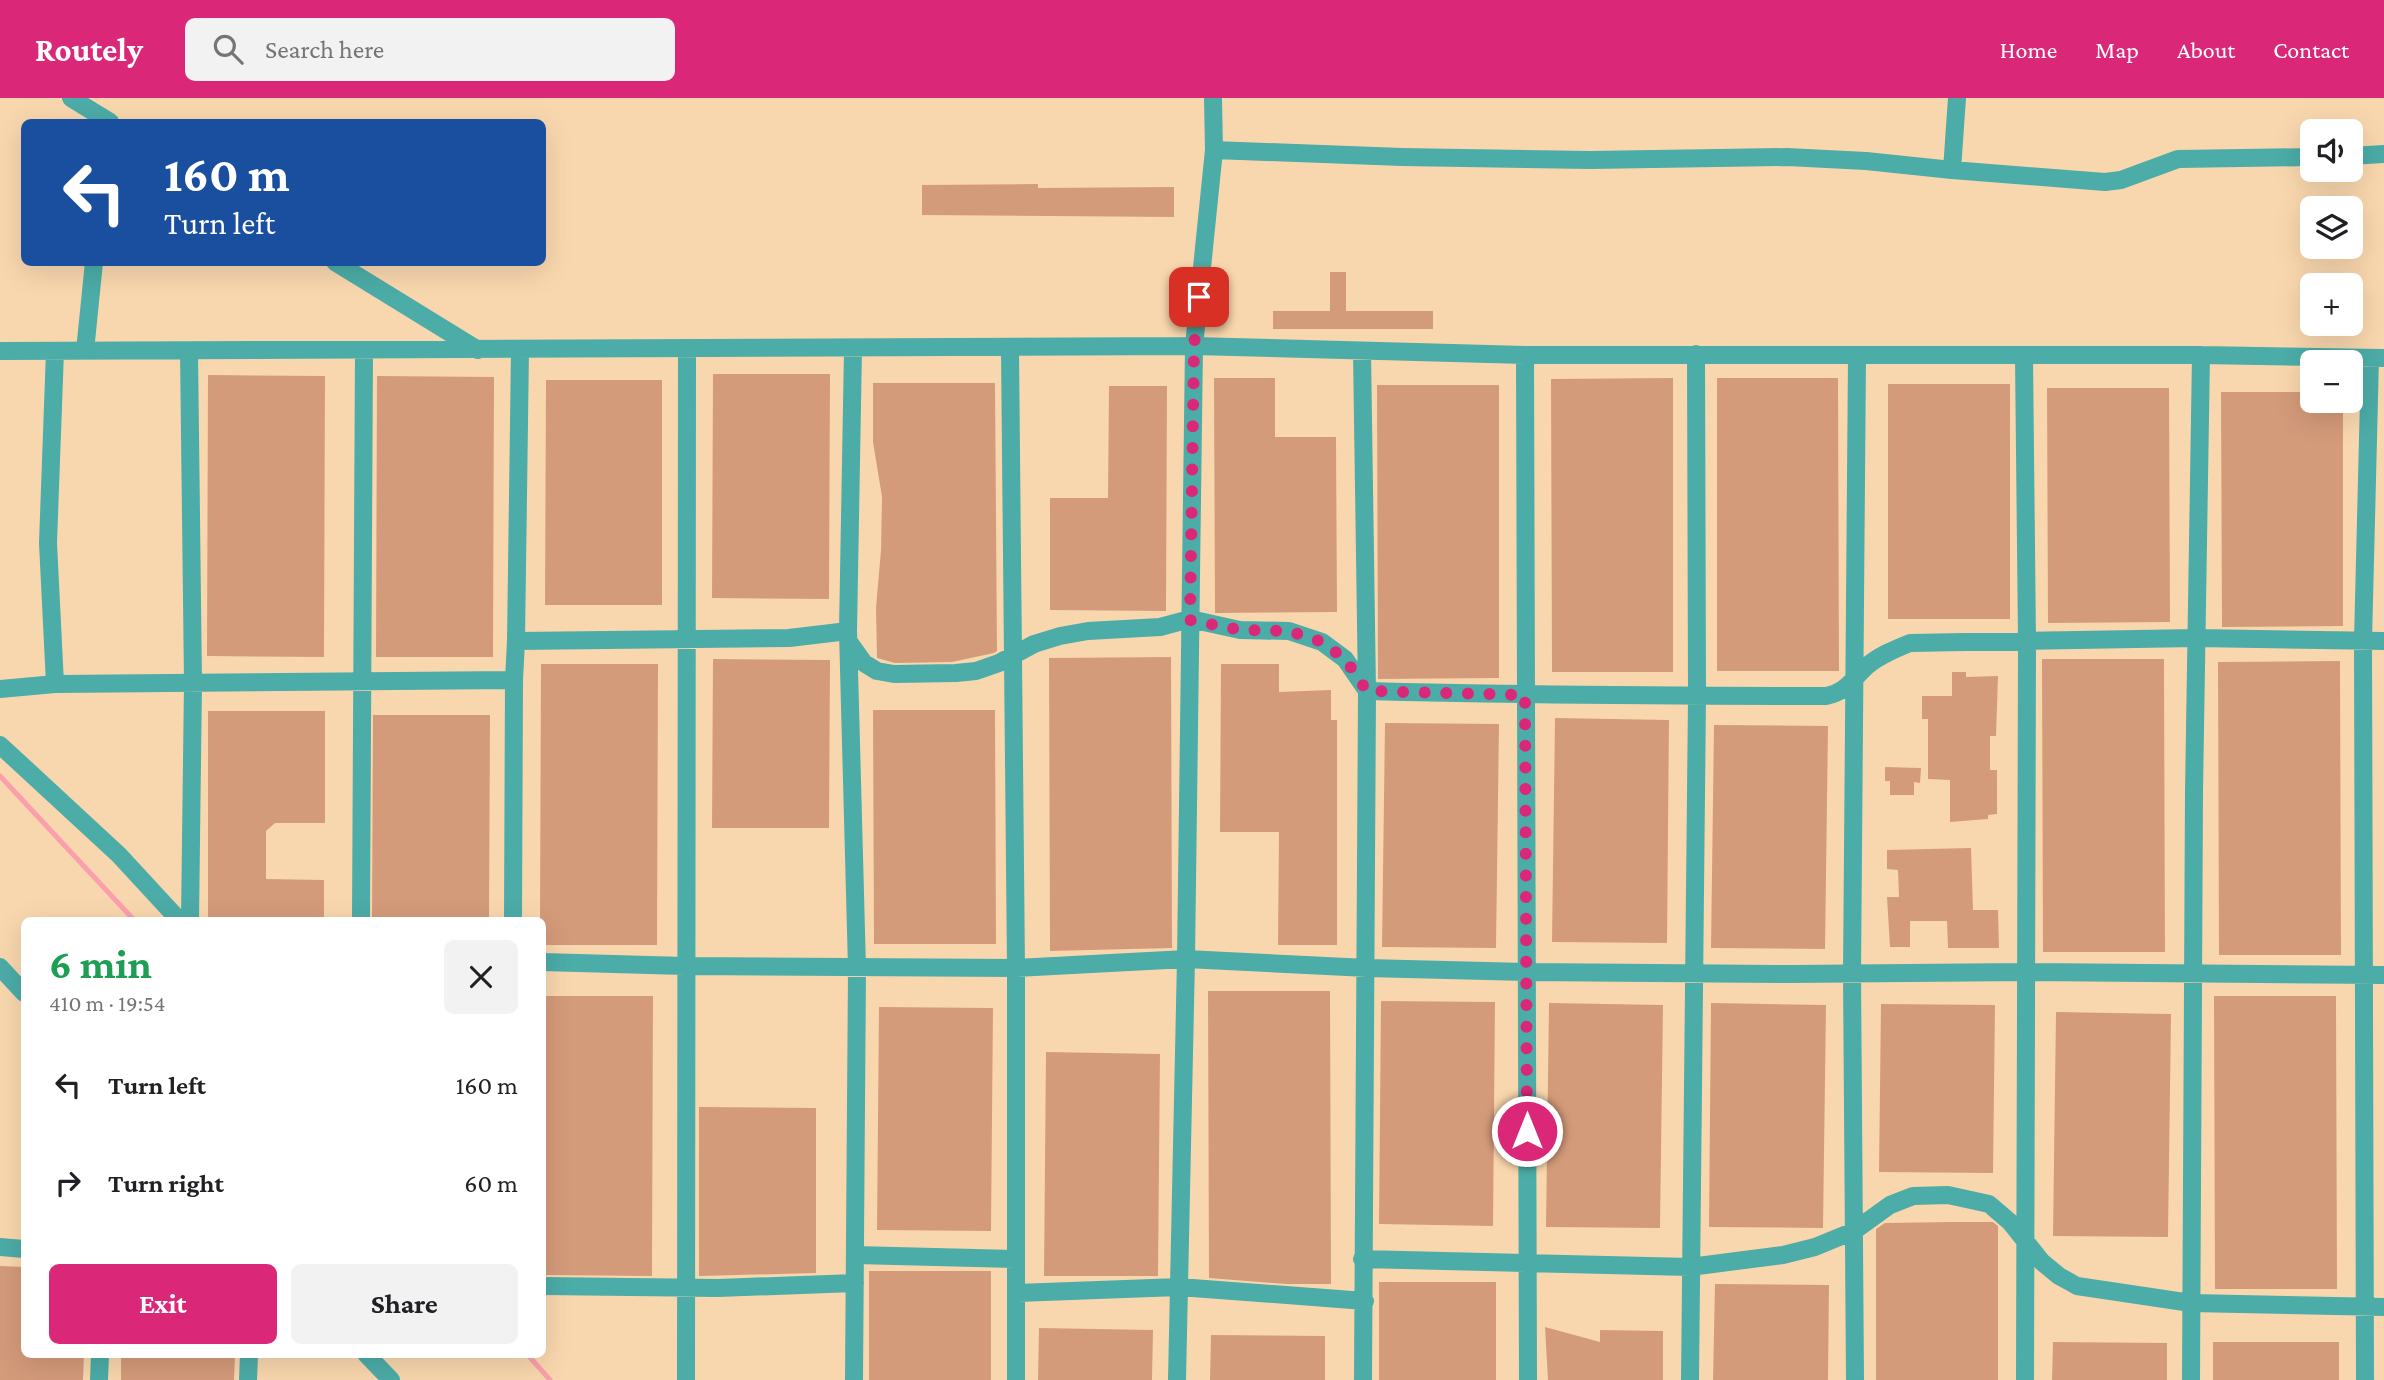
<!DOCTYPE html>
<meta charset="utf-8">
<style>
:root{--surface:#fff;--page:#f2f2f2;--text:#202124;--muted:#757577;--accent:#db2777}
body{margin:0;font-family:"Crimson Pro",serif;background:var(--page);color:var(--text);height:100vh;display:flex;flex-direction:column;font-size:26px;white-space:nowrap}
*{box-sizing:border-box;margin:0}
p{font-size:23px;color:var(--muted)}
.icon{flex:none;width:38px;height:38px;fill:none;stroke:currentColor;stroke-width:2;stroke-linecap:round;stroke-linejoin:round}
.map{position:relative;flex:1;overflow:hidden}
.side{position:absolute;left:21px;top:819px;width:525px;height:441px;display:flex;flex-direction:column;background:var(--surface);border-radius:10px;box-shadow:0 7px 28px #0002}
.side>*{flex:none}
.hud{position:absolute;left:21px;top:21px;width:525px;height:147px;border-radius:10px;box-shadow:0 7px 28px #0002;background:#1a4fa0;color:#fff;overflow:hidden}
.buttons{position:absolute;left:2300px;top:21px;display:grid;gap:14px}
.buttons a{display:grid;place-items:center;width:63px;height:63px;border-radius:10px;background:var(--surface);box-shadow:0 7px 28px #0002;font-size:35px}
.pin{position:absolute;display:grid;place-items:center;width:60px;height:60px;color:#fff;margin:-30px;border-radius:14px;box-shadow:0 4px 10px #0006}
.me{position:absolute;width:77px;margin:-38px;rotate:0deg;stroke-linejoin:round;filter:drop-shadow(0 0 5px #0008)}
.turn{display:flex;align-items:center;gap:24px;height:147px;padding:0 28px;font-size:32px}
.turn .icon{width:91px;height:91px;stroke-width:2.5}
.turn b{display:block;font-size:49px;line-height:60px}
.round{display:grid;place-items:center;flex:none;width:74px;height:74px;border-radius:10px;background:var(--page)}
.summary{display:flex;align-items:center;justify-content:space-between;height:119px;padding:0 28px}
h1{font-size:42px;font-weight:700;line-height:52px;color:#1e9e55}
.cta{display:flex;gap:14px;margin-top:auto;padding:14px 28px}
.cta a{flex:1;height:80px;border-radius:10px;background:var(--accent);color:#fff;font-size:28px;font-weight:700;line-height:80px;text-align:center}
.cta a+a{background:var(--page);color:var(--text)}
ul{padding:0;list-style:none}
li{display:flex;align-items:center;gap:21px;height:98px;padding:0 28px}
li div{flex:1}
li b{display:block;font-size:26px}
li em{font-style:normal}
header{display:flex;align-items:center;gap:42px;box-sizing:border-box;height:98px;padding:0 35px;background:var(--accent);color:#fff}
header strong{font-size:33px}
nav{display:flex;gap:38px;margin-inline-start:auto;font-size:24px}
.search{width:490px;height:63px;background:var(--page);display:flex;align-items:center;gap:18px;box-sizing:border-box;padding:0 24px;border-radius:10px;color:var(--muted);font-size:26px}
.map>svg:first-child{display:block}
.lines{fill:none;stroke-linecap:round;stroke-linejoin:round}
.stream{stroke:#fc9fac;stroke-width:5}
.building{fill:#d49b7a}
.minor{stroke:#4caca7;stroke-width:18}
.route{stroke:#db2777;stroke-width:12;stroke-dasharray:0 21.6}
</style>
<header>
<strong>Routely</strong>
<div class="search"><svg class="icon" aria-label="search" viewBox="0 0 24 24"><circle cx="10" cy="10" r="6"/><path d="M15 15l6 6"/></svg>Search here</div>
<nav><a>Home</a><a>Map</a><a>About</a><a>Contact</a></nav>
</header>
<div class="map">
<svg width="2384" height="1282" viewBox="0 0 2384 1282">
<rect width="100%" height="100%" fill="#f9d7ae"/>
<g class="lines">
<path class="stream" d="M 0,678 L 134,822
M 527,1256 L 550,1282"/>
</g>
<path class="building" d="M 1038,86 L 1038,90 L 1174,89 L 1174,119 L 922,117 L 922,87 Z
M 1330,174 L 1346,174 L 1346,213 L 1433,213 L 1433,231 L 1273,231 L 1273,213 L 1330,213 Z
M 713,276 L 830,276 L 829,501 L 712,500 Z
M 208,277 L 325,278 L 324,559 L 207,558 Z
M 377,278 L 494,279 L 493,559 L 376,559 Z
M 1214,280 L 1275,280 L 1275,339 L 1336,339 L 1337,514 L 1215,515 Z
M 1673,280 L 1673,574 L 1552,574 L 1551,281 Z
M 1717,280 L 1838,280 L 1839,573 L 1717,573 Z
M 546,282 L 662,282 L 662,507 L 545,507 Z
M 873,285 L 995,285 L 997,553 L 994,555 L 952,564 L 895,565 L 877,560 L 876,510 L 881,452 L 882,399 L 873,344 Z
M 1888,286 L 2010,286 L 2010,521 L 1888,521 Z
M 1377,287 L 1499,287 L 1499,580 L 1378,581 Z
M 1109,288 L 1167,288 L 1166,513 L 1050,512 L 1050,400 L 1108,400 Z
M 2047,290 L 2169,290 L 2170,524 L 2048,525 Z
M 2221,294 L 2312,294 L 2312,303 L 2343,303 L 2343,528 L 2222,529 Z
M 1171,559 L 1172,850 L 1050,853 L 1049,560 Z
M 713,561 L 830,562 L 829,730 L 712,730 Z
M 2042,561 L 2164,561 L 2165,854 L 2043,854 Z
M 2340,563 L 2341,857 L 2219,857 L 2218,564 Z
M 541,566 L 658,566 L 657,847 L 542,847 L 542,822 L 540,822 Z
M 1221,566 L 1279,566 L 1279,594 L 1331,592 L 1331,622 L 1337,622 L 1337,847 L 1278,847 L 1279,734 L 1220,734 Z
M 1952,574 L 1966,574 L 1966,579 L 1998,578 L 1996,638 L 1990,638 L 1990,672 L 1997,672 L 1997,716 L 1988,717 L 1988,721 L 1950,724 L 1950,682 L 1928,681 L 1928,621 L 1922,621 L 1922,598 L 1952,598 Z
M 873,612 L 995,612 L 996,846 L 874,846 Z
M 208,613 L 325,613 L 325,725 L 275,725 L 266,733 L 266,781 L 324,782 L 324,822 L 208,822 Z
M 373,617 L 490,617 L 489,822 L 372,822 Z
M 1555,620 L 1669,622 L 1667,845 L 1552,844 Z
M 1385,625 L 1499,626 L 1496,850 L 1382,849 Z
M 1714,627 L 1828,628 L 1825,851 L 1711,850 Z
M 1885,669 L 1921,670 L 1920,685 L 1914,684 L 1914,697 L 1890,697 L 1890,683 L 1885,683 Z
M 1971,750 L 1973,812 L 1998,812 L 1999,850 L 1948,850 L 1947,823 L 1910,823 L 1910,849 L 1890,849 L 1887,799 L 1899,799 L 1898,772 L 1887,771 L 1887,752 Z
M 1208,893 L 1330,893 L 1331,1186 L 1286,1186 L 1209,1180 Z
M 542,898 L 653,898 L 652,1178 L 542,1177 Z
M 2214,898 L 2336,898 L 2337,1191 L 2215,1191 Z
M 1381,903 L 1495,904 L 1493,1128 L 1379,1126 Z
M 1549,905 L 1663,907 L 1660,1130 L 1546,1129 Z
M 1711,905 L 1826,907 L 1823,1130 L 1709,1129 Z
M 1881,906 L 1995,907 L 1993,1075 L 1879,1074 Z
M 879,909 L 993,910 L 991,1133 L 877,1132 Z
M 2056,914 L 2171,916 L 2168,1139 L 2053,1138 Z
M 1046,954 L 1160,956 L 1158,1178 L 1044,1178 Z
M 699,1009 L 816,1010 L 816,1175 L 699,1178 Z
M 1951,1124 L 1993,1124 L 1998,1128 L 1998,1282 L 1876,1282 L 1876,1131 L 1885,1125 Z
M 0,1168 L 24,1169 L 24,1256 L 84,1256 L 83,1282 L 0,1282 Z
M 869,1173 L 991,1173 L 991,1282 L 869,1282 Z
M 1379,1184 L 1496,1184 L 1496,1282 L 1379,1282 Z
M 1715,1186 L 1829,1187 L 1828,1282 L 1713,1282 Z
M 1545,1229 L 1600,1244 L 1600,1232 L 1663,1233 L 1663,1282 L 1548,1282 Z
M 1039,1230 L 1153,1232 L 1152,1282 L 1038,1282 Z
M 1211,1237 L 1325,1238 L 1325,1282 L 1210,1282 Z
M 2053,1244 L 2167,1245 L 2167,1282 L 2052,1282 Z
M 2213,1244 L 2339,1244 L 2339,1282 L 2213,1282 Z
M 121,1256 L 235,1256 L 234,1282 L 121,1282 Z"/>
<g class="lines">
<path class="minor" d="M 71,0 L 110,24
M 1214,52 L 1402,59 L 1590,62 L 1787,59 L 1866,63 L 1952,72 L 2105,84 L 2121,82 L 2178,61 L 2312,59
M 2350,58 L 2384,56
M 1952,72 L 1957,0
M 335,164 L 478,252
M 853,251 L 848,533 L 857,870 L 854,1282
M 1010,251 L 1016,870 L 1016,1282
M 0,253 L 1194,248 L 1525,257 L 2201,257 L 2384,260
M 85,253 L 94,164
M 189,253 L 193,584 L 190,822
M 1362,254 L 1367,593 L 1363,1282
M 1525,257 L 1528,1282
M 2024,258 L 2027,544 L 2025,1282
M 516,543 L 789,540 L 848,533
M 849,544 L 864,565 L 877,573 L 894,576 L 956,575 L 976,573 L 999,565 L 1034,546 L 1060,538 L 1088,533 L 1160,529 L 1190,521 L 1240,532 L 1289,533 L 1322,544 L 1345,561 L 1367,593 C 1520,597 1673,598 1826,598 C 1846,594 1852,582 1866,569 C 1878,558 1895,551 1910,545 L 2196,540 L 2384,543
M 55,586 L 48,445 L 55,253
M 0,591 L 55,586 L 514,582
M 0,647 L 119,757 L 179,822
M 361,822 L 364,252
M 513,822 L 514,582 L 516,543 L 520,252
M 542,864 L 685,868 L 1016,870 L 1186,861 L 1367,870 L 1526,874 L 1790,876 L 2027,874 L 2384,877
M 0,869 L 24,895
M 0,1149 L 24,1151
M 855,1157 L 1015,1161
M 1362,1161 L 1690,1169 L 1783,1157 L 1815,1149 L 1854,1133 L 1890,1107 L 1913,1098 L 1948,1097 L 1989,1106 L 2010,1124 L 2042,1164 L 2059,1178 L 2077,1188 L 2191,1205 L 2384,1209
M 542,1188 L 718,1190 L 855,1185
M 1017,1195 L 1179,1189 L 1365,1203
M 366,1256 L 391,1282
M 99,1282 L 100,1256
M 248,1282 L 249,1256
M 686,1282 L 687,251
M 1177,1282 L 1186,861 L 1194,248 L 1214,52 L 1213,0
M 1690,1282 L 1697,598 L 1696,256
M 1855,1282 L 1852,876 L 1857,257
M 2191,1282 L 2194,694 L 2201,257
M 2365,1282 L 2363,543 L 2370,260"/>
</g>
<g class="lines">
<path class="route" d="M 1199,199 L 1194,248 L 1190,522 L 1240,532 L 1289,533 L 1322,544 L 1345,561 L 1367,593 L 1525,597 L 1527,1033"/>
</g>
</svg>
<div class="buttons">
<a><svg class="icon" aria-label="sound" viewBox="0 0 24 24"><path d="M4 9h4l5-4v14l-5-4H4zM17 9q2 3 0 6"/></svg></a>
<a><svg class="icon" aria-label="layers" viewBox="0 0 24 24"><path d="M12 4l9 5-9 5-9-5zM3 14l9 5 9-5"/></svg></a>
<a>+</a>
<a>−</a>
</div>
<div class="pin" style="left:1199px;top:199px;background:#d93025"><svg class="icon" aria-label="arrive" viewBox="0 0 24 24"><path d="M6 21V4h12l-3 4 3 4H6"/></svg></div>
<svg class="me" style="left:1527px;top:1033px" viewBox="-20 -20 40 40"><circle r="17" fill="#db2777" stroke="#fff" stroke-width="3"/><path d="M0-11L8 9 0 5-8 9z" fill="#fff"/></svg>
<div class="hud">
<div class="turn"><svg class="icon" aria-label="left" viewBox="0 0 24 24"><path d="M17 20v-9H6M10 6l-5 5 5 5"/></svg><div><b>160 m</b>Turn left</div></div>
</div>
<section class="side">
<div class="summary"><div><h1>6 min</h1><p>410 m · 19:54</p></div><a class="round"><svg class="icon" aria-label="close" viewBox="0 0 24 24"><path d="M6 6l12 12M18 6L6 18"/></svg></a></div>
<ul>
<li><svg class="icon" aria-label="left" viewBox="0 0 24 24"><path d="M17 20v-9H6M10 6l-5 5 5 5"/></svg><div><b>Turn left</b></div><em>160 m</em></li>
<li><svg class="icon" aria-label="right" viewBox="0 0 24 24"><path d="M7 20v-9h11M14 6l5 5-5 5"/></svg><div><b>Turn right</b></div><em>60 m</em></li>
</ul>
<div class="cta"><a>Exit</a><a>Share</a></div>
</section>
</div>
